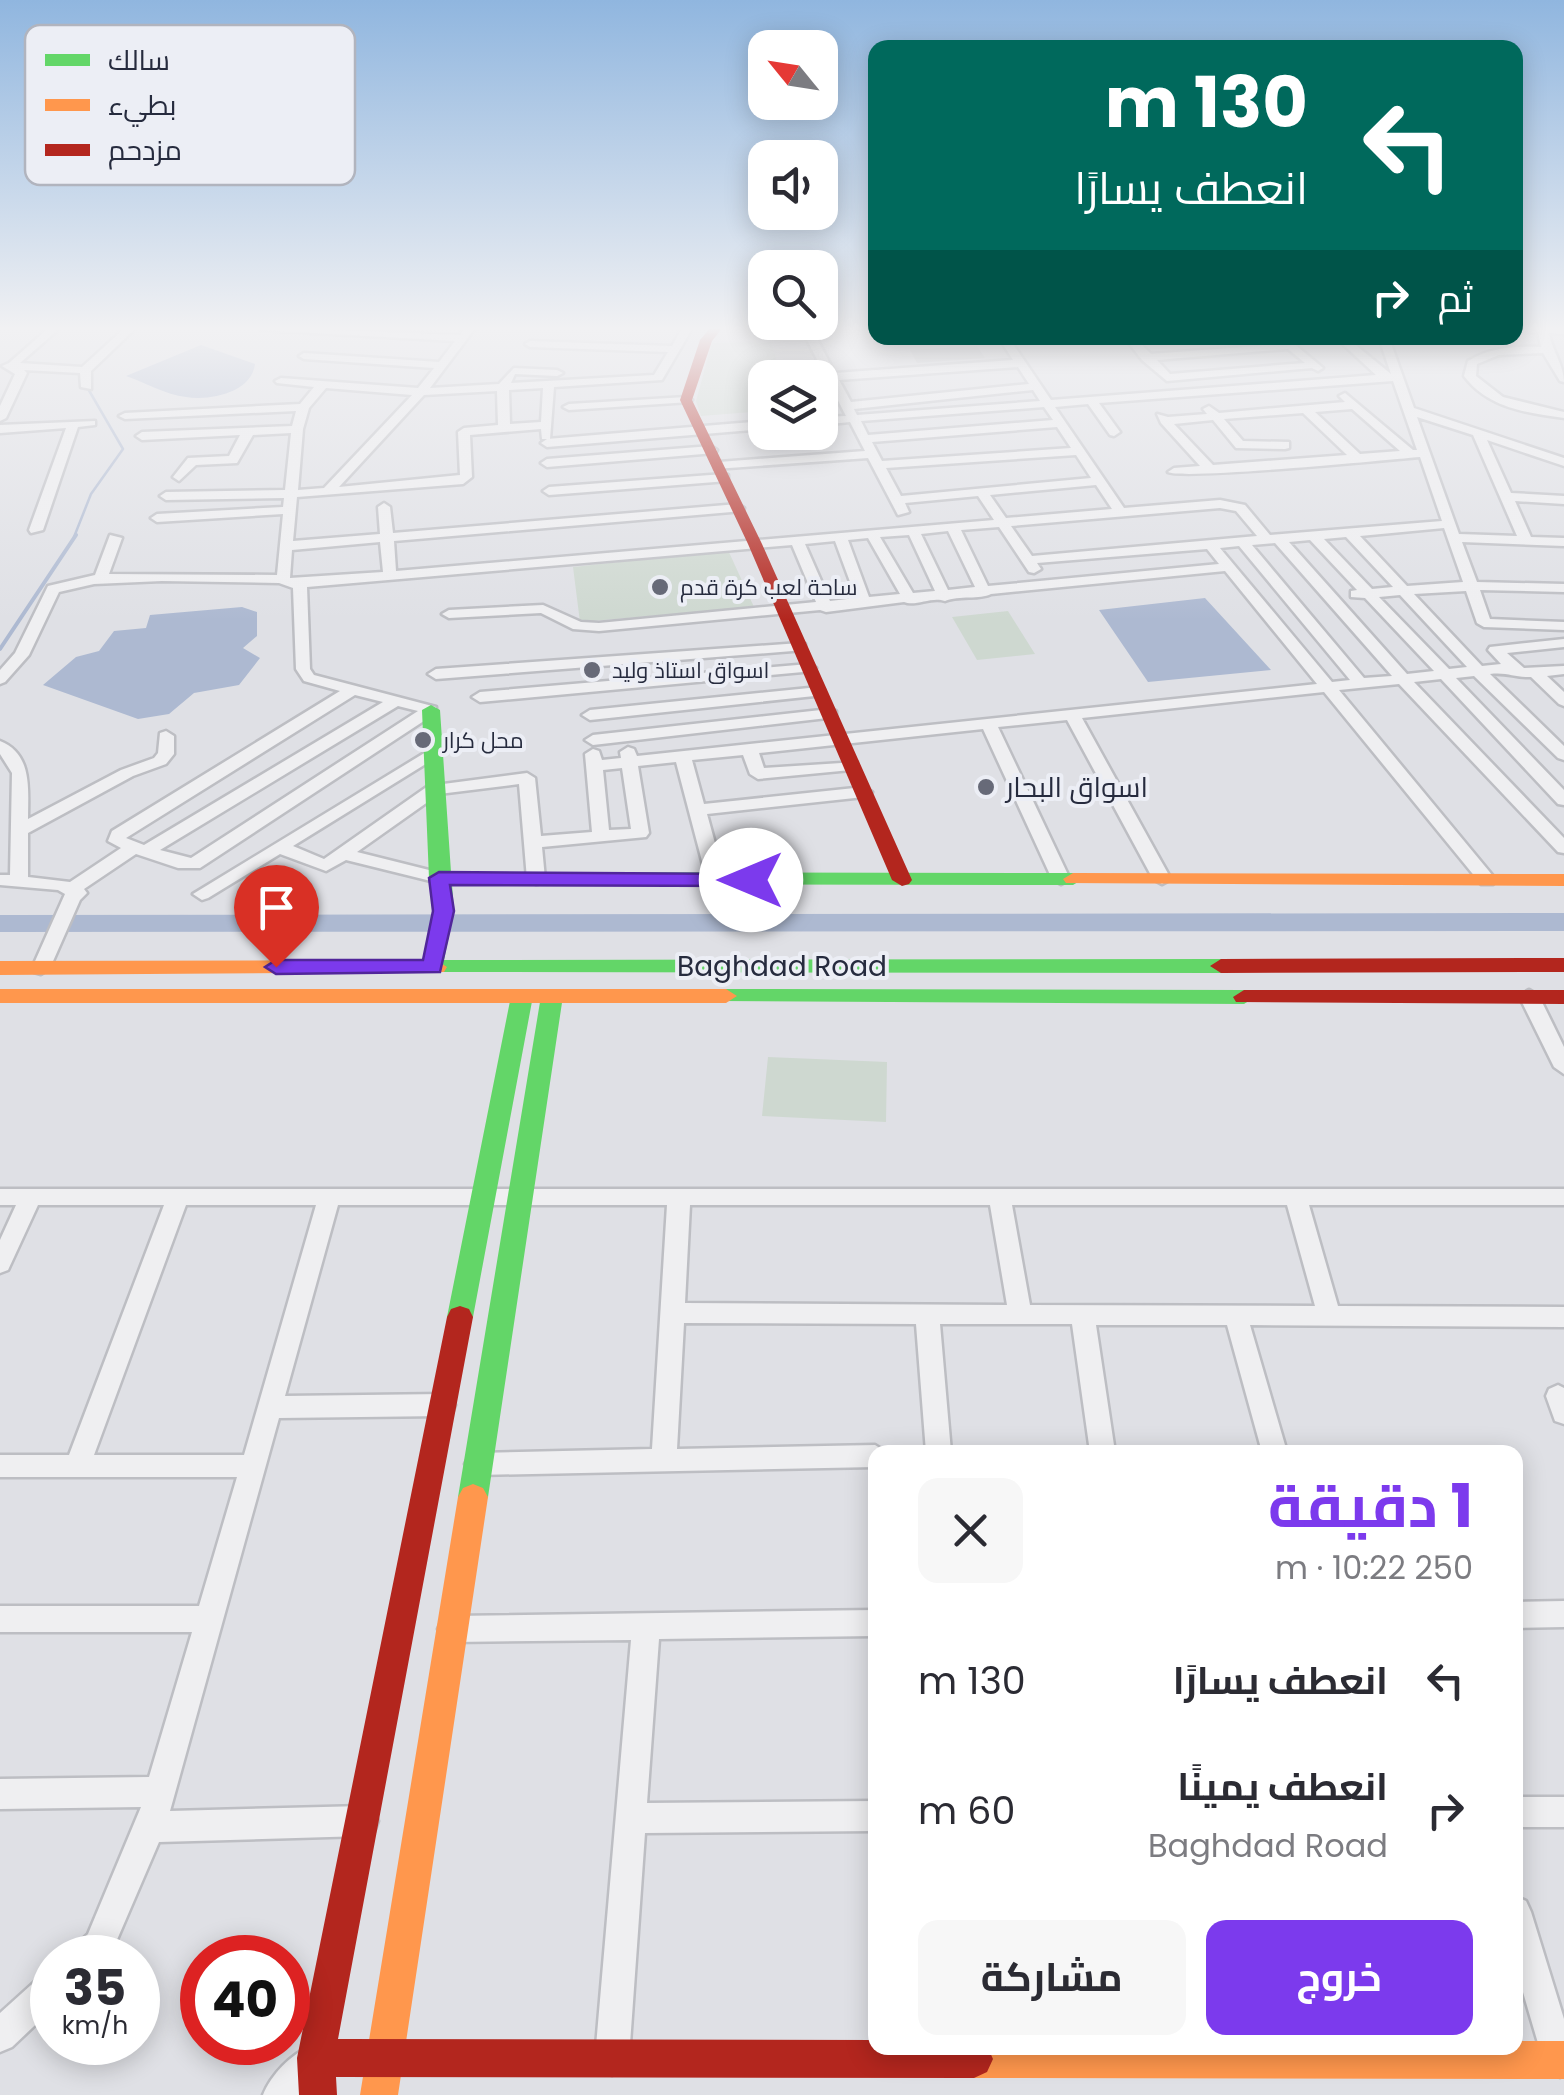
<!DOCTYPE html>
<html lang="ar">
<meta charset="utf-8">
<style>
:root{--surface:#fff;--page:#f7f7f7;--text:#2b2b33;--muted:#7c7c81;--accent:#7c3aed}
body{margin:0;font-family:Poppins,Cairo,sans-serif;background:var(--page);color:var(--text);direction:rtl;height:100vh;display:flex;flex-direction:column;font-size:38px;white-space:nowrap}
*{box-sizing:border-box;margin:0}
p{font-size:32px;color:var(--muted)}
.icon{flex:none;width:55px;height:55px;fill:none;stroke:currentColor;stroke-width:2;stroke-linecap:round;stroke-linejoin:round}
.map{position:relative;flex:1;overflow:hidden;direction:ltr}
.side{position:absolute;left:868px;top:1445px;width:655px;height:610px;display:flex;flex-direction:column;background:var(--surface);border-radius:20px;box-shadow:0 5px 25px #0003;direction:rtl}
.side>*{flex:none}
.hud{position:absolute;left:868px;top:40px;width:655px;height:305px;border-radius:20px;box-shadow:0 5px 25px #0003;direction:rtl;background:#00695c;color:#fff;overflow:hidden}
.needle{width:65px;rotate:300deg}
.fabs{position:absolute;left:748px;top:30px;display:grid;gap:20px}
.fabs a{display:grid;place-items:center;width:90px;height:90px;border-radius:20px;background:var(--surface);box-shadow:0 5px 25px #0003;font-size:50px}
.speed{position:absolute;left:30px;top:1935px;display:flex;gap:20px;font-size:50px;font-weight:700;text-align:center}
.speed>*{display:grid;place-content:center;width:130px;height:130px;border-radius:50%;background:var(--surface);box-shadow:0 5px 25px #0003;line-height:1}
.speed small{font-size:25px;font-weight:400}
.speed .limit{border:15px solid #d22;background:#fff;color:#111}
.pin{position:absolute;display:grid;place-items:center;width:85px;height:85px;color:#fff;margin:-102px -42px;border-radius:50% 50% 50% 0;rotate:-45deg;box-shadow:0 0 10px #0007}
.pin .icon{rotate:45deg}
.me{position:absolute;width:110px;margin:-55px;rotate:270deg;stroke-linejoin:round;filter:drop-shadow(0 0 8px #0008)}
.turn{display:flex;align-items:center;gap:35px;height:210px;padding:0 50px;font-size:45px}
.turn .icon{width:130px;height:130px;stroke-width:2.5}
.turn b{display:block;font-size:70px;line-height:85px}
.then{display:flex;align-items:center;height:95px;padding:0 50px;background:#0003;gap:20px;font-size:38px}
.round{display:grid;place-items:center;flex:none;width:105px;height:105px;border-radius:20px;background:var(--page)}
.headline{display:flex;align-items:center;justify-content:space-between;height:170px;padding:0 50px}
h1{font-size:60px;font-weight:700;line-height:75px;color:var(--accent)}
.action{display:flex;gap:20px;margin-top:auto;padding:20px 50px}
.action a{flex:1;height:115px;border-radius:20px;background:var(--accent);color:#fff;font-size:40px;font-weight:700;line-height:115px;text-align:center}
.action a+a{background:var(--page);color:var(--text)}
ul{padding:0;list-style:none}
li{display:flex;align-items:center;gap:30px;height:130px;padding:0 50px}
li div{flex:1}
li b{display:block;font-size:38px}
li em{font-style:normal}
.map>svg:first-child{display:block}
.green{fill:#ced8d0}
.water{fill:#adb9d1}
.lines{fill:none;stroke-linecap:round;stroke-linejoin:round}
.stream-far1{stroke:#adb9d1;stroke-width:2.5}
.stream{stroke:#adb9d1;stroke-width:4}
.building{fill:#c7c9cd}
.street-casing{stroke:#bdbec3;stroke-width:5}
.street{fill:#efeff1;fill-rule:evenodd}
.fast{fill:#63d668;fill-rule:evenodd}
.slow{fill:#ff974d;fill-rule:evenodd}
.jam{fill:#b3261e;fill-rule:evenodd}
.route{fill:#7c3aed;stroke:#51269a;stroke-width:2.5}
.poi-dot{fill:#676a78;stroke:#eceef5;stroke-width:4}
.labels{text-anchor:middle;stroke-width:8;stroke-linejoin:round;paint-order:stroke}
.far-poi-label{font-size:22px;fill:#262b3e;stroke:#eceef5;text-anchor:start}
.poi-label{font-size:28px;fill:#262b3e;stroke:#eceef5;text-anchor:start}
.street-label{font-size:28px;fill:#262b3e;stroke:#eceef5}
.key{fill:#eceef5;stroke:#b1b4be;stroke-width:2.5}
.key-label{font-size:28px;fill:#262b3e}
</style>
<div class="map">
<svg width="1564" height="2095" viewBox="0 0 1564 2095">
<rect width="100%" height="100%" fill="#dfe0e5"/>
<path class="green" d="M 771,342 L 781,377 L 765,378 L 765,411 L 701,416 L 696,401 L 712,343 Z
M 728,550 L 754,607 L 580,622 L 573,567 Z
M 1008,611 L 1035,654 L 977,660 L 952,617 Z
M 768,1057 L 887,1062 L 886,1122 L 762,1116 Z"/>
<path class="water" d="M 201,345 L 255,364 C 252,392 211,401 186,397 C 166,395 144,382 126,376 Z
M 1205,598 L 1271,670 L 1148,682 L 1099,610 Z
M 242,607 L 257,612 L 257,636 L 243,648 L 260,658 L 239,685 L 194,693 L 169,714 L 138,719 L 43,685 L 76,657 L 99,651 L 114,631 L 146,628 L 150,615 Z
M 1564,913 L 1564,931 L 0,932 L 0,915 Z"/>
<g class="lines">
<path class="stream-far1" d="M 74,537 L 91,494 L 123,449 L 87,387"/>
<path class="stream" d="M 0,649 L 76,535"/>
</g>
<path class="building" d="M 977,346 L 985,358 L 917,363 L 910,350 Z"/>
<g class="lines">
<defs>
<path id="street" d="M 50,327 L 61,327 L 20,363 L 82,367 L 126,327 L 137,327 L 91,371 L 91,389 L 81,387 L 80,373 L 24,370 L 27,373 L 6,418 L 0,421 L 0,406 L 15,374 L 2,366 L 9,363 Z
M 256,327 L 460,335 L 466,327 L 476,327 L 430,388 L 499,384 L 514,368 L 557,370 L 563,373 L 557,376 L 515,374 L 511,383 L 654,375 L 668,352 L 530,347 L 525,344 L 530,341 L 672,346 L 683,327 L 693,327 L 662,380 L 554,387 L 550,439 L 542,439 L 541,429 L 470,435 L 472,477 L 463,484 L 297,497 L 293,541 L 380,534 L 378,507 L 384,503 L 390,507 L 393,533 L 738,504 L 744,508 L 743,511 L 394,541 L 396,571 L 994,520 L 978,496 L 905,503 L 909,512 L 898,515 L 868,458 L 715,469 L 715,463 L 719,462 L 865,451 L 850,422 L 820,425 L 820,417 L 846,416 L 805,336 L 820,327 L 833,327 L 816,337 L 835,373 L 1013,360 L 999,338 L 1009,338 L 1051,400 L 1376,375 L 1336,338 L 1347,338 L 1391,374 L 1379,338 L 1389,338 L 1414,408 L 1564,458 L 1564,466 L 1487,440 L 1511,493 L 1564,496 L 1564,504 L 1515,501 L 1531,537 L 1564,538 L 1564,546 L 1462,542 L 1477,582 L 1564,584 L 1564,592 L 1480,590 L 1490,619 L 1564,622 L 1564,630 L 1484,627 L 1477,623 L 1466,591 L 1414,594 L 1482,666 L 1501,664 L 1488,650 L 1490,647 L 1564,639 L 1564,647 L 1507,653 L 1524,668 L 1564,666 L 1564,674 L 1547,676 L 1564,692 L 1564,706 L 1559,704 L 1531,677 C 1514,678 1509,672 1490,674 L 1564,746 L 1564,760 L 1558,758 L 1474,676 L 1456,678 L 1564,790 L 1564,805 L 1558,804 L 1441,679 L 1414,682 L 1564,838 L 1564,853 L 1558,852 L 1399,684 L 1339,690 L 1493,876 L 1496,880 L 1493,884 L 1481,884 L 1324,692 L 1082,718 L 1171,879 L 1162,884 L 1153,879 L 1067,720 L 998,727 L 1070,879 L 1061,884 L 1052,879 L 983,729 L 759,753 L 764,768 L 857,762 L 857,768 L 851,770 L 758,779 L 750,774 L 743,755 L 692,760 L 704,804 L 864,787 L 872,792 L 864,797 L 707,814 L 725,880 L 716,885 L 707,880 L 676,762 L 638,766 L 649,833 L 646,837 L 542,847 L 545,879 L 542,883 L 536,884 L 527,879 L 519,784 L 439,794 L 357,852 L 445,874 L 448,878 L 445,882 L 439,883 L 346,860 L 326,871 L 280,854 L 208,898 L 202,900 L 193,894 L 431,749 L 437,751 L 437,757 L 293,846 L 324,859 L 428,786 L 527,773 L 535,778 L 541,836 L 592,832 L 585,754 L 593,749 L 599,751 L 602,760 L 621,758 L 620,752 L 628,747 L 634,749 L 637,756 L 1317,684 L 1225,571 L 991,594 C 980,600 959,595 945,601 C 931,596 916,607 904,602 L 826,612 L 820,610 L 599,631 L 573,629 L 541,613 L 449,618 L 442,614 L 449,610 L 543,605 L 581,622 L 599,623 L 816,602 L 792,545 L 307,587 L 310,669 L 314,675 L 436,707 L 436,713 L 200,868 L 178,868 L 136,854 L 84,889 L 87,893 L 80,900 L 50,968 L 41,974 L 34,972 L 32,968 L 65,894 L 58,890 L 0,885 L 0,875 L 10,875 L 12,773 L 0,754 L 0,741 C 33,754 28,790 28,819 L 121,770 L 154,758 L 158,753 L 160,733 L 166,731 L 174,736 L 174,754 L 166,764 L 133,776 L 28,833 L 28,877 L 70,882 L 121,848 L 108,841 L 112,831 L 340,691 L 304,681 L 296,669 L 293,588 L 279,583 L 162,581 L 94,584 L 59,592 L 29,655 L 5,682 L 0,684 L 0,670 L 15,653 L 48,586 L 95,575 L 110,535 L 122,538 L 109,574 L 277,575 L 283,514 L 157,522 L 151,518 L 157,514 L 283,507 L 284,498 L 166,500 L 160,496 L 166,492 L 285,490 L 291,433 L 253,435 L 237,463 L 196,465 L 179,481 L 173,477 L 188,458 L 229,456 L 240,435 L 142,440 L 136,436 L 142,432 L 292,426 L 296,411 L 125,419 L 119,416 L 125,413 L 300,404 L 314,387 L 277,383 L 275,381 L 281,378 L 418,388 L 434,368 L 304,359 L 299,356 L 304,353 L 439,362 L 455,341 L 261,330 ZM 1018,367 L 1029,384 L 851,402 L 839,380 ZM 1393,381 L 1417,450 L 1413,450 L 1345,393 L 1339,396 L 1345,402 L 1219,413 L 1209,406 L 1203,409 L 1207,414 L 1168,417 L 1157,414 L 1161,423 L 1200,466 L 1174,468 L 1168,472 C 1183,480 1385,460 1420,457 L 1442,521 L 1270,535 L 1245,505 L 1220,500 L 1124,508 L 1055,407 L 1088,404 L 1110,435 L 1114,436 L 1120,432 L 1099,403 ZM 326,388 L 412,395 L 324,488 L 298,490 L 303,429 L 309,408 ZM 543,388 L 541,422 L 510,424 L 509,390 ZM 1033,390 L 1040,401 L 857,415 L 854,409 ZM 497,391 L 498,425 L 464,428 L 458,432 L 460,475 L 339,487 L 424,395 ZM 1044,407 L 1053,420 L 868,435 L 861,421 ZM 1352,409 L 1400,451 L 1360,454 L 1315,412 ZM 1303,413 L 1347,455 L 1213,465 L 1174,424 L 1213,420 L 1236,448 L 1285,449 L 1289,448 L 1289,442 L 1243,441 L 1224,419 ZM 1417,417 L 1473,435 L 1517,536 L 1459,534 ZM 1057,427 L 1071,448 L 882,461 L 872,442 ZM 1076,455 L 1091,478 L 901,496 L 886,468 ZM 1096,485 L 1112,509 L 1006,518 L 990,495 ZM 1220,508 L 1236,511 L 1257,536 L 1032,556 L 1011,526 ZM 999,527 L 1029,572 L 1034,573 L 1041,569 L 1037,563 L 1207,549 L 1219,564 L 988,586 L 961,530 ZM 1444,528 L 1463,582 L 1407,586 L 1360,536 ZM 948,531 L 975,587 L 948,590 L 921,534 ZM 909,535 L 935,591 L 913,593 L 880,537 ZM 1346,537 L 1393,587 L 1372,589 L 1324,539 ZM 868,538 L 900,594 L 869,597 L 848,540 ZM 1310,540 L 1357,590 L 1351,591 L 1351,597 L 1365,598 L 1434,671 L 1407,674 L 1289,542 ZM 835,541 L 856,598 L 830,601 L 805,544 ZM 380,542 L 383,572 L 290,578 L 292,550 ZM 1275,543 L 1392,676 L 1364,678 L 1252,545 ZM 1239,546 L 1350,680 L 1332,682 L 1220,548 ZM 1400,595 L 1467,667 L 1449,669 L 1379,597 ZM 355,695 L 383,702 L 144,845 L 126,838 ZM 398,706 L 418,711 L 191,858 L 160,850 ZM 622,768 L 631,829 L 609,830 L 603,770 Z
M 1515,327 L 1564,328 L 1564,334 L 1549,333 C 1552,351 1564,365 1564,382 L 1560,381 L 1543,353 L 1499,355 L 1477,364 L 1476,376 L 1503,397 L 1564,412 L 1564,418 C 1527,413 1488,408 1464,376 L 1468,361 C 1491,347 1515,346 1541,347 L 1538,332 L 1515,330 Z
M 1125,338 L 1172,338 L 1167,341 L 1140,343 L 1151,354 L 1281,344 L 1276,338 L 1287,338 L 1323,368 L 1318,371 L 1312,368 L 1167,381 L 1142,360 ZM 1288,349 L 1305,363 L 1170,374 L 1157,360 Z
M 686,397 L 692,400 L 690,402 L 569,410 L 563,407 L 569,404 Z
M 95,421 L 95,425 L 78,427 L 43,530 L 31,533 L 29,530 L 66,428 L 0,433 L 0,425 Z
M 765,421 L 765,429 L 547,447 L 541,443 L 547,439 Z
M 711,446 L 717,450 L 715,453 L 547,467 L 541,463 L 547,459 Z
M 724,474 L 728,475 L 728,481 L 549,495 L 543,491 L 549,487 Z
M 800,643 L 805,644 L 805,650 L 436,679 L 428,674 L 436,669 Z
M 809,664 L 816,668 L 814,671 L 480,702 L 472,697 L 480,692 Z
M 819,687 L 824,689 L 824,695 L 590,720 L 582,715 L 590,710 Z
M 830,709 L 836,711 L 836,717 L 593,745 L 585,740 L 593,735 Z
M 1529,990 L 1539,996 L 1564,1047 L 1564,1074 L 1554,1067 L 1519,996 Z
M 0,1189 L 1564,1189 L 1564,1205 L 1309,1205 L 1338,1306 L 1564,1307 L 1564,1327 L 1250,1325 L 1287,1452 L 1262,1452 L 1227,1325 L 1096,1325 L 1115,1452 L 1090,1452 L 1072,1324 L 940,1324 L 951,1452 L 926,1452 L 916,1324 L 684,1323 L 677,1449 L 875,1445 L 886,1452 L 875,1452 L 875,1467 L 478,1475 L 469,1472 L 465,1464 L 469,1456 L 478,1453 L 652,1449 L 667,1205 L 338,1205 L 285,1396 L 443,1394 L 452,1397 L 455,1405 L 452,1413 L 443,1416 L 279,1418 L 170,1811 L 363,1806 L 374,1810 L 378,1821 L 374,1832 L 363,1836 L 159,1842 L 110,1956 L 69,1958 L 74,1947 L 88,1934 L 141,1807 L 0,1809 L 0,1779 L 149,1777 L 192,1632 L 0,1632 L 0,1606 L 199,1606 L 237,1477 L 0,1477 L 0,1455 L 69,1455 L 164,1205 L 38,1205 L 8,1270 L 0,1273 L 0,1240 L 16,1205 L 0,1205 ZM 186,1205 L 316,1205 L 244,1455 L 94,1455 ZM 690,1205 L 990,1205 L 1007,1305 L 685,1303 ZM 1012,1205 L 1287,1205 L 1315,1306 L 1030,1305 Z
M 1558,1385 L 1564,1388 L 1564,1424 L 1555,1421 L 1546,1396 L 1549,1389 Z
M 1564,1601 L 1564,1627 L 1515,1628 L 1515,1602 Z
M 875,1610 L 875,1636 L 659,1639 L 647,1803 L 875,1801 L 875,1831 L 645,1833 L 629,2058 L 624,2070 L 612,2075 L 600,2070 L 595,2058 L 631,1640 L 452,1642 L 442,1638 L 438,1629 L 442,1620 L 452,1616 Z
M 1515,1797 L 1564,1797 L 1564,1827 L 1515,1827 Z
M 1515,1896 L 1526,1901 L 1531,1912 L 1564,2019 L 1564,2075 L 1560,2077 L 1548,2072 L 1543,2060 L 1515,1965 Z
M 52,1971 L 52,2009 L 12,2047 L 0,2052 L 0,2013 L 41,1976 Z
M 311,2046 L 323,2051 L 328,2063 L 323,2075 L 303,2095 L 263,2095 C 271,2075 291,2054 311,2046 Z"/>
</defs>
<use href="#street" class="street-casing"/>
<use href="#street" class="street"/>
<path class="fast" d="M 431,705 L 440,710 L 451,872 L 1073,873 L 1083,879 L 1073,885 L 452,884 L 454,911 L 444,960 L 1221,959 L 1232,966 L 1221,973 L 424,972 L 421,967 L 434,911 L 429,878 L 422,710 Z
M 522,989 L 533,996 L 473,1317 L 469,1325 L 460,1328 L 451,1325 L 447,1317 L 511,996 Z
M 552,989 L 563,996 L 488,1497 L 483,1506 L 473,1510 L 463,1506 L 458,1497 L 541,996 Z
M 726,989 L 1244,990 L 1255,997 L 1244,1004 L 718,1001 L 715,996 L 718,991 Z"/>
<path class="slow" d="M 1073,873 L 1564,874 L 1564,886 L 1066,883 L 1063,879 Z
M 436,960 L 447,967 L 444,972 L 0,975 L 0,961 Z
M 0,989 L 726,989 L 737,996 L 726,1003 L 0,1003 Z
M 473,1484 L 483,1488 L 488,1497 L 398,2095 L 360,2095 L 458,1497 L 463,1488 Z
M 1515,2041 L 1564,2041 L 1564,2079 L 974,2078 L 961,2072 L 955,2059 L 960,2048 L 1515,2048 Z"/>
<path class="jam" d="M 711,327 L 723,327 L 712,341 L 692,400 L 762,544 L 912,880 L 909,884 L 902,886 L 892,880 L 748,544 L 680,400 L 700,340 Z
M 1564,958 L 1564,972 L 1221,973 L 1210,966 L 1221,959 Z
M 1244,990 L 1564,990 L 1564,1004 L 1236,1002 L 1233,997 Z
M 460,1306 L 469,1309 L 473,1317 L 338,2039 L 875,2040 L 875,2048 L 988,2048 L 993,2059 L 987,2072 L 974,2078 L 336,2077 L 337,2095 L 299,2095 L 297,2058 L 447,1317 L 451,1309 Z"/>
</g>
<linearGradient id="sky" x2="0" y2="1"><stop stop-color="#90b6df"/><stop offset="0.53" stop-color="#f1f1f3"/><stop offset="1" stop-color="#f1f1f3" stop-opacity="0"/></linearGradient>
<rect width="1564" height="620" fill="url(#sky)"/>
<path class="route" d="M 439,872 L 751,874 L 761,880 L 751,886 L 450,885 L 454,911 L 440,972 L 276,974 L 265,967 L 276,960 L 423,960 L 433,911 L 429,878 Z"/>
<g class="poi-dot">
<circle cx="660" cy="587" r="10"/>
<circle cx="592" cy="670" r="10"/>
<circle cx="423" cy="740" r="10"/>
<circle cx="986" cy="787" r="10"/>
</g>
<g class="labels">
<g class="far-poi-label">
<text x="680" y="595">ساحة لعب كرة قدم</text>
<text x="612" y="678">اسواق استاذ وليد</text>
<text x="443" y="748">محل كرار</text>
</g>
<g class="poi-label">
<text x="1006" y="797">اسواق البحار</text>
</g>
<g class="street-label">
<text x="782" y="976">Baghdad Road</text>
</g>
</g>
<rect x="25" y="25" width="330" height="160" rx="15" class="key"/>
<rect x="45" y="54" width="45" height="12" fill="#63d668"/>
<rect x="45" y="99" width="45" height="12" fill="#ff974d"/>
<rect x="45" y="144" width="45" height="12" fill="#b3261e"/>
<g class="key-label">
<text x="108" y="70">سالك</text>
<text x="108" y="115">بطيء</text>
<text x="108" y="160">مزدحم</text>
</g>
</svg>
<div class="fabs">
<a><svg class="needle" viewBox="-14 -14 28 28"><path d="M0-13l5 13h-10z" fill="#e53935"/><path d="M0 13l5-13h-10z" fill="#7c7c81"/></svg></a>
<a><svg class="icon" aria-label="sound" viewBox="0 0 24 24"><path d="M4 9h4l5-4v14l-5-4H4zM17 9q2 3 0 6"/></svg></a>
<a><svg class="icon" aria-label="search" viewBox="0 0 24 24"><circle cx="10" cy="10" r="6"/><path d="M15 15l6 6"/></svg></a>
<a><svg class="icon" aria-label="layers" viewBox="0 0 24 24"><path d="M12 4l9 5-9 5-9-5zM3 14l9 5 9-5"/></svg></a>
</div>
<div class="speed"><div>35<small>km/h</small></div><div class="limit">40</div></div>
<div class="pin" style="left:276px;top:967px;background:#d93025"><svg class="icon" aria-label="arrive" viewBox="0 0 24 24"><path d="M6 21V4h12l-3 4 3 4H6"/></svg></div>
<svg class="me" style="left:751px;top:880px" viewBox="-20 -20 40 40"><circle r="19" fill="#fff"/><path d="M0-13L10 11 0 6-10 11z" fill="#7c3aed"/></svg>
<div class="hud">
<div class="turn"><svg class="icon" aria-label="left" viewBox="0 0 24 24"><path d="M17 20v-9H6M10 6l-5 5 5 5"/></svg><div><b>130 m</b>انعطف يسارًا</div></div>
<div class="then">ثم<svg class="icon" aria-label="right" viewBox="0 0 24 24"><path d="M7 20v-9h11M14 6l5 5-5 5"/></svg></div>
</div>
<section class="side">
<div class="headline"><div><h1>1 دقيقة</h1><p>250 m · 10:22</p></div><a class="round"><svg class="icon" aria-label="close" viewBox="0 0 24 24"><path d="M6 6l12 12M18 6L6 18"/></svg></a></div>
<ul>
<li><svg class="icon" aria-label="left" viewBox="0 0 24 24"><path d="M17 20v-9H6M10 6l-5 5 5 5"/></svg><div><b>انعطف يسارًا</b></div><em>130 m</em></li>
<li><svg class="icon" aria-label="right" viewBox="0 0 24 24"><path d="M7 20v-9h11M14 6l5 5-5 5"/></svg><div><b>انعطف يمينًا</b><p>Baghdad Road</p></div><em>60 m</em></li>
</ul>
<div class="action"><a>خروج</a><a>مشاركة</a></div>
</section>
</div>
